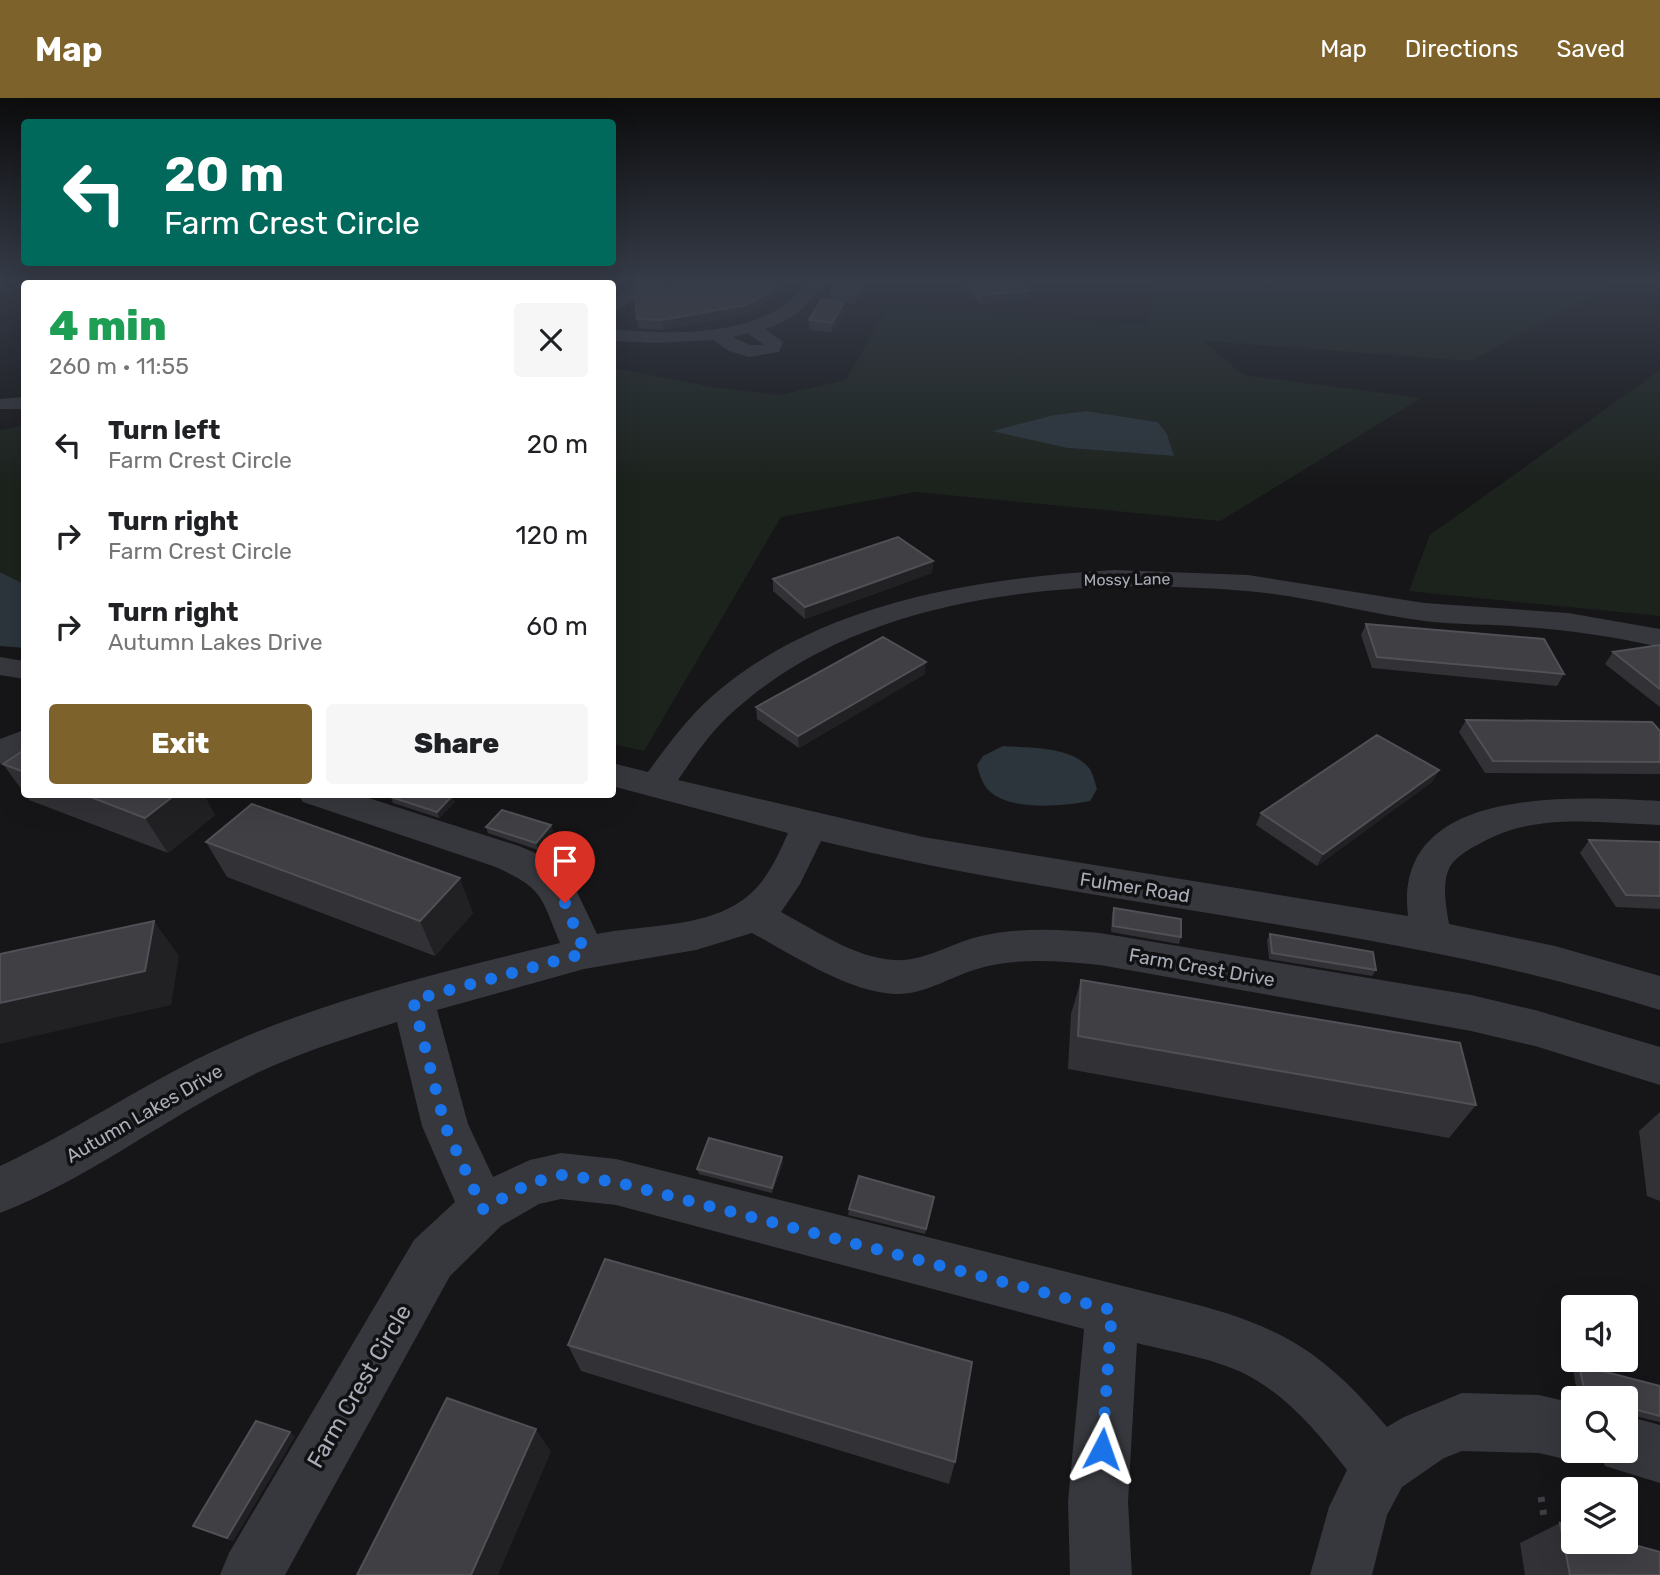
<!DOCTYPE html>
<meta charset="utf-8">
<style>
:root{--surface:#fff;--page:#f6f6f6;--text:#202124;--muted:#757577;--accent:#7e622b}
body{margin:0;font-family:Rubik,sans-serif;background:var(--page);color:var(--text);height:100vh;display:flex;flex-direction:column;font-size:26px;white-space:nowrap}
*{box-sizing:border-box;margin:0}
p{font-size:23px;color:var(--muted)}
.icon{flex:none;width:38px;height:38px;fill:none;stroke:currentColor;stroke-width:2;stroke-linecap:round;stroke-linejoin:round}
.map{position:relative;flex:1;overflow:hidden}
.side{position:absolute;left:21px;top:182px;width:595px;height:518px;display:flex;flex-direction:column;background:var(--surface);border-radius:7px;box-shadow:0 7px 28px #0002}
.side>*{flex:none}
.guide{position:absolute;left:21px;top:21px;width:595px;height:147px;border-radius:7px;box-shadow:0 7px 28px #0002;background:#00695c;color:#fff;overflow:hidden}
.buttons{position:absolute;left:1561px;top:1197px;display:grid;gap:14px}
.buttons a{display:grid;place-items:center;width:77px;height:77px;border-radius:7px;background:var(--surface);box-shadow:0 7px 28px #0002;font-size:35px}
.pin{position:absolute;display:grid;place-items:center;width:60px;height:60px;color:#fff;margin:-72px -30px;border-radius:50% 50% 50% 0;rotate:-45deg;box-shadow:0 0 7px #0007}
.pin .icon{rotate:45deg}
.me{position:absolute;width:77px;margin:-38px;rotate:4deg;stroke-linejoin:round;filter:drop-shadow(0 0 5px #0008)}
.turn{display:flex;align-items:center;gap:24px;height:147px;padding:0 28px;font-size:32px}
.turn .icon{width:91px;height:91px;stroke-width:2.5}
.turn b{display:block;font-size:49px;line-height:60px}
.round{display:grid;place-items:center;flex:none;width:74px;height:74px;border-radius:7px;background:var(--page)}
.headline{display:flex;align-items:center;justify-content:space-between;height:119px;padding:0 28px}
h1{font-size:42px;font-weight:800;line-height:52px;color:#1e9e55}
.primary-button{display:flex;gap:14px;margin-top:auto;padding:14px 28px}
.primary-button a{flex:1;height:80px;border-radius:7px;background:var(--accent);color:#fff;font-size:28px;font-weight:800;line-height:80px;text-align:center}
.primary-button a+a{background:var(--page);color:var(--text)}
ul{padding:0;list-style:none}
li{display:flex;align-items:center;gap:21px;height:91px;padding:0 28px}
li div{flex:1}
li b{display:block;font-size:26px}
li em{font-style:normal}
header{display:flex;align-items:center;gap:42px;box-sizing:border-box;height:98px;padding:0 35px;background:var(--accent);color:#fff}
header strong{font-size:33px}
nav{display:flex;gap:38px;margin-inline-start:auto;font-size:24px}
.map>svg:first-child{display:block}
.green{fill:#1c231d;fill-rule:evenodd}
.water{fill:#2c353c}
.lines{fill:none;stroke-linecap:round;stroke-linejoin:round}
.path{stroke:#3d3f44;stroke-width:7;stroke-dasharray:5 8;stroke-linecap:butt}
.minor{fill:#37383d;fill-rule:evenodd}
.wall{fill:#323236}
.shaded-wall{fill:#212124}
.building{fill:#3f3f44;stroke:#4f5156;stroke-width:2}
.route{stroke:#1a73e8;stroke-width:12;stroke-dasharray:0 21.6}
.labels{text-anchor:middle;stroke-width:7;stroke-linejoin:round;paint-order:stroke}
.far-street-label{font-size:16px;fill:#a8adb8;stroke:#111113}
.street-label{font-size:19px;fill:#a8adb8;stroke:#111113}
.near-street-label{font-size:23px;fill:#a8adb8;stroke:#111113}
</style>
<header>
<strong>Map</strong>
<nav><a>Map</a><a>Directions</a><a>Saved</a></nav>
</header>
<div class="map">
<svg width="1660" height="1477" viewBox="0 0 1660 1477">
<rect width="100%" height="100%" fill="#161618"/>
<path class="green" d="M 163,183 L 454,183 L 449,186 L 158,186 Z
M 1152,183 L 1622,183 L 1471,263 L 1204,243 L 1243,277 L 1421,300 L 1220,423 L 915,394 L 781,419 L 644,653 L 613,646 L 613,270 L 713,289 L 779,297 L 846,282 L 887,209 L 1149,227 ZM 1086,313 L 1158,324 L 1173,358 L 1067,350 L 994,333 L 1054,317 Z
M 1660,272 L 1660,518 L 1409,493 L 1430,437 Z
M 24,328 L 24,486 L 0,474 L 0,332 Z"/>
<path class="water" d="M 1086,313 L 1158,324 L 1167,336 L 1174,358 L 1067,350 L 992,333 L 1054,317 Z
M 0,474 L 24,486 L 24,550 L 0,548 Z
M 1003,648 C 1029,650 1071,648 1089,670 C 1093,675 1095,685 1097,691 L 1090,703 C 1063,708 1004,715 985,688 C 981,682 979,674 977,667 L 983,658 Z"/>
<g class="lines">
<path class="path" d="M 1541,1399 L 1544,1419
M 1627,1420 L 1634,1447"/>
<path class="minor" d="M 454,183 L 474,183 L 473,186 L 453,186 Z
M 645,183 L 666,183 L 612,215 L 612,202 Z
M 808,183 L 825,183 C 809,207 794,222 765,231 L 783,244 L 779,254 L 749,259 L 729,253 L 713,242 L 657,245 L 612,243 L 612,231 C 675,237 768,241 808,183 ZM 747,235 L 763,246 L 763,247 L 750,247 L 733,239 Z
M 24,299 L 24,311 L 0,311 L 0,301 Z
M 1115,472 L 1248,477 L 1424,505 L 1568,515 L 1660,531 L 1660,549 C 1615,539 1570,532 1524,529 C 1491,526 1457,527 1424,523 C 1364,515 1306,498 1246,493 C 1078,479 867,493 735,612 C 712,632 695,657 678,682 L 923,739 L 1408,818 C 1392,685 1575,699 1660,703 L 1660,727 C 1600,725 1535,714 1481,745 C 1471,750 1457,758 1451,767 C 1441,783 1446,808 1449,826 L 1555,848 L 1660,878 L 1660,912 C 1387,826 1099,811 821,743 L 800,786 L 781,814 C 815,832 855,860 894,862 C 923,864 950,846 977,839 C 1017,829 1059,831 1100,835 L 1471,897 L 1535,912 L 1660,949 L 1660,987 L 1535,948 L 1471,933 L 1100,867 C 1060,863 1016,859 977,871 C 950,879 924,897 895,896 C 848,894 793,857 752,835 L 696,852 L 584,871 L 437,912 L 468,1026 L 493,1079 L 530,1062 L 561,1055 L 616,1061 L 1175,1201 C 1276,1226 1320,1249 1387,1329 L 1404,1319 L 1462,1295 L 1539,1297 L 1573,1305 L 1573,1353 L 1593,1354 L 1573,1363 L 1539,1355 L 1462,1353 L 1444,1360 L 1402,1389 L 1387,1417 L 1372,1477 L 1310,1477 L 1329,1409 L 1347,1372 C 1318,1335 1288,1298 1245,1276 C 1213,1260 1172,1254 1137,1245 L 1128,1404 L 1132,1477 L 1070,1477 L 1068,1404 L 1084,1231 L 616,1107 L 561,1101 L 539,1106 L 501,1128 L 450,1178 L 285,1477 L 220,1477 L 229,1455 L 414,1142 L 455,1104 L 422,1028 L 397,924 C 341,942 285,959 233,987 C 155,1028 83,1083 0,1115 L 0,1068 C 82,1030 156,977 240,941 C 340,898 454,871 560,845 C 540,796 543,790 493,768 L 303,704 L 298,696 L 356,696 L 519,748 L 547,760 L 568,775 L 597,836 C 650,825 721,832 759,787 C 772,771 780,753 788,735 L 612,688 L 612,665 L 648,674 C 667,648 686,622 710,600 C 817,504 977,480 1115,472 Z
M 0,559 L 24,563 L 24,581 L 0,577 Z
M 24,632 L 24,656 L 0,666 L 0,641 Z
M 1626,1318 L 1660,1327 L 1660,1385 L 1605,1368 L 1599,1353 L 1626,1353 Z"/>
</g>
<path class="wall" d="M 868,183 L 856,206 L 840,204 L 844,205 L 844,214 L 832,234 L 809,232 L 809,222 L 830,203 L 830,195 Z
M 960,183 L 1019,183 L 1030,193 L 1029,202 L 981,206 Z
M 669,191 L 771,202 L 747,216 L 663,232 L 638,230 L 635,195 Z
M 933,463 L 932,475 L 805,521 L 773,493 L 773,481 Z
M 1366,526 L 1564,576 L 1557,588 L 1372,570 L 1361,537 Z
M 1660,547 L 1660,609 L 1605,566 L 1613,554 Z
M 925,576 L 799,650 L 757,621 L 756,609 Z
M 1466,622 L 1660,633 L 1660,676 L 1485,675 L 1459,634 Z
M 24,652 L 24,695 L 3,666 Z
M 1439,672 L 1432,684 L 1317,768 L 1256,727 L 1261,715 Z
M 26,696 L 203,696 L 215,717 L 168,755 L 29,702 Z
M 452,698 L 455,704 L 439,720 L 393,705 L 391,699 Z
M 551,727 L 553,733 L 538,752 L 488,735 L 486,729 Z
M 1589,742 L 1660,744 L 1660,811 L 1616,809 L 1580,755 Z
M 206,744 L 473,815 L 435,858 L 227,779 Z
M 1114,810 L 1181,839 L 1179,846 L 1111,834 L 1112,816 Z
M 1270,836 L 1376,872 L 1372,878 L 1269,861 L 1267,842 Z
M 1081,882 L 1476,1007 L 1449,1040 L 1068,971 L 1071,916 Z
M 1660,1014 L 1660,1103 L 1647,1098 L 1639,1033 Z
M 782,1059 L 783,1065 L 772,1095 L 699,1076 L 697,1071 Z
M 933,1104 L 925,1136 L 848,1117 L 849,1111 Z
M 568,1247 L 955,1364 L 949,1386 L 581,1273 Z
M 1579,1267 L 1660,1288 L 1660,1324 L 1631,1317 L 1631,1320 L 1626,1323 L 1626,1300 L 1578,1300 L 1573,1271 Z
M 295,1338 L 233,1443 L 199,1431 L 193,1428 Z
M 1560,1425 L 1660,1477 L 1525,1477 L 1520,1445 Z"/>
<path class="shaded-wall" d="M 612,183 L 614,183 L 615,191 L 612,192 L 612,186 L 607,186 Z
M 779,183 L 786,183 L 771,202 L 747,216 L 663,232 L 662,222 Z
M 864,183 L 868,183 L 856,206 L 856,197 Z
M 1030,193 L 1029,202 L 981,206 L 982,197 Z
M 844,205 L 844,214 L 832,234 L 832,225 Z
M 933,463 L 932,475 L 805,521 L 805,509 Z
M 926,564 L 925,576 L 799,650 L 798,638 Z
M 1439,672 L 1432,684 L 1317,768 L 1323,756 Z
M 176,696 L 203,696 L 215,717 L 168,755 L 145,720 Z
M 452,698 L 455,704 L 439,720 L 437,714 Z
M 551,727 L 553,733 L 538,752 L 536,745 Z
M 460,780 L 473,815 L 435,858 L 420,823 Z
M 154,823 L 179,858 L 171,907 L 0,946 L 0,905 Z
M 782,1059 L 783,1065 L 772,1095 L 772,1090 Z
M 536,1331 L 551,1354 L 498,1477 L 471,1477 Z
M 290,1334 L 295,1338 L 233,1443 L 227,1440 Z"/>
<path class="building" d="M 513,183 L 612,183 L 607,186 L 510,186 Z
M 681,183 L 779,183 L 771,193 L 746,207 L 662,222 L 637,221 L 635,195 L 647,188 L 669,191 Z
M 838,183 L 864,183 L 856,197 L 830,195 Z
M 969,183 L 1019,183 L 1030,193 L 982,197 Z
M 822,201 L 844,205 L 832,225 L 809,222 Z
M 898,439 L 933,463 L 805,509 L 773,481 Z
M 1366,526 L 1544,541 L 1564,576 L 1377,559 Z
M 883,539 L 926,564 L 798,638 L 756,609 Z
M 1660,547 L 1660,591 L 1613,554 Z
M 1466,622 L 1652,624 L 1660,633 L 1660,664 L 1493,663 Z
M 1377,637 L 1439,672 L 1323,756 L 1261,715 Z
M 24,652 L 24,674 L 3,666 Z
M 83,696 L 176,696 L 145,720 Z
M 393,696 L 448,696 L 452,698 L 437,714 L 391,699 Z
M 252,706 L 460,780 L 420,823 L 206,744 Z
M 502,712 L 551,727 L 536,745 L 486,729 Z
M 1589,742 L 1660,744 L 1660,798 L 1626,797 Z
M 1114,810 L 1181,821 L 1181,839 L 1113,828 Z
M 154,823 L 145,873 L 0,905 L 0,856 Z
M 1270,836 L 1373,854 L 1376,872 L 1272,855 Z
M 1081,882 L 1460,945 L 1476,1007 L 1078,938 Z
M 709,1040 L 782,1059 L 772,1090 L 697,1071 Z
M 859,1078 L 934,1099 L 926,1131 L 849,1111 Z
M 605,1161 L 972,1264 L 955,1364 L 568,1247 Z
M 1579,1267 L 1660,1288 L 1660,1318 L 1634,1311 L 1631,1314 L 1631,1320 L 1626,1319 L 1626,1300 L 1586,1300 Z
M 447,1300 L 536,1331 L 471,1477 L 357,1477 Z
M 256,1323 L 290,1334 L 227,1440 L 193,1428 Z
M 1560,1425 L 1573,1429 L 1573,1444 L 1624,1444 L 1660,1454 L 1660,1477 L 1570,1477 Z"/>
<linearGradient id="sky" x2="0" y2="1"><stop stop-color="#0c0c0d"/><stop offset="0.47" stop-color="#363c48"/><stop offset="1" stop-color="#363c48" stop-opacity="0"/></linearGradient>
<rect width="1660" height="390" fill="url(#sky)"/>
<g class="lines">
<path class="route" d="M 565,805 L 585,855 L 413,902 L 445,1028 L 483,1111 L 530,1085 L 561,1077 L 616,1084 L 1112,1212 L 1102,1351"/>
</g>
<g class="labels">
<g class="far-street-label">
<text transform="translate(1127 481) rotate(-1)" y="6">Mossy Lane</text>
</g>
<g class="street-label">
<text transform="translate(1135 789) rotate(9)" y="7">Fulmer Road</text>
<text transform="translate(1202 869) rotate(10)" y="7">Farm Crest Drive</text>
<text transform="translate(144 1015) rotate(-30)" y="7">Autumn Lakes Drive</text>
</g>
<g class="near-street-label">
<text transform="translate(359 1288) rotate(-60)" y="8">Farm Crest Circle</text>
</g>
</g>
</svg>
<div class="buttons">
<a><svg class="icon" aria-label="sound" viewBox="0 0 24 24"><path d="M4 9h4l5-4v14l-5-4H4zM17 9q2 3 0 6"/></svg></a>
<a><svg class="icon" aria-label="search" viewBox="0 0 24 24"><circle cx="10" cy="10" r="6"/><path d="M15 15l6 6"/></svg></a>
<a><svg class="icon" aria-label="layers" viewBox="0 0 24 24"><path d="M12 4l9 5-9 5-9-5zM3 14l9 5 9-5"/></svg></a>
</div>
<div class="pin" style="left:565px;top:805px;background:#d93025"><svg class="icon" aria-label="arrive" viewBox="0 0 24 24"><path d="M6 21V4h12l-3 4 3 4H6"/></svg></div>
<svg class="me" style="left:1102px;top:1351px" viewBox="-20 -20 40 40"><path d="M0-17L14 15 0 8-14 15z" fill="#1a73e8" stroke="#fff" stroke-width="4"/></svg>
<div class="guide">
<div class="turn"><svg class="icon" aria-label="left" viewBox="0 0 24 24"><path d="M17 20v-9H6M10 6l-5 5 5 5"/></svg><div><b>20 m</b>Farm Crest Circle</div></div>
</div>
<section class="side">
<div class="headline"><div><h1>4 min</h1><p>260 m · 11:55</p></div><a class="round"><svg class="icon" aria-label="close" viewBox="0 0 24 24"><path d="M6 6l12 12M18 6L6 18"/></svg></a></div>
<ul>
<li><svg class="icon" aria-label="left" viewBox="0 0 24 24"><path d="M17 20v-9H6M10 6l-5 5 5 5"/></svg><div><b>Turn left</b><p>Farm Crest Circle</p></div><em>20 m</em></li>
<li><svg class="icon" aria-label="right" viewBox="0 0 24 24"><path d="M7 20v-9h11M14 6l5 5-5 5"/></svg><div><b>Turn right</b><p>Farm Crest Circle</p></div><em>120 m</em></li>
<li><svg class="icon" aria-label="right" viewBox="0 0 24 24"><path d="M7 20v-9h11M14 6l5 5-5 5"/></svg><div><b>Turn right</b><p>Autumn Lakes Drive</p></div><em>60 m</em></li>
</ul>
<div class="primary-button"><a>Exit</a><a>Share</a></div>
</section>
</div>
